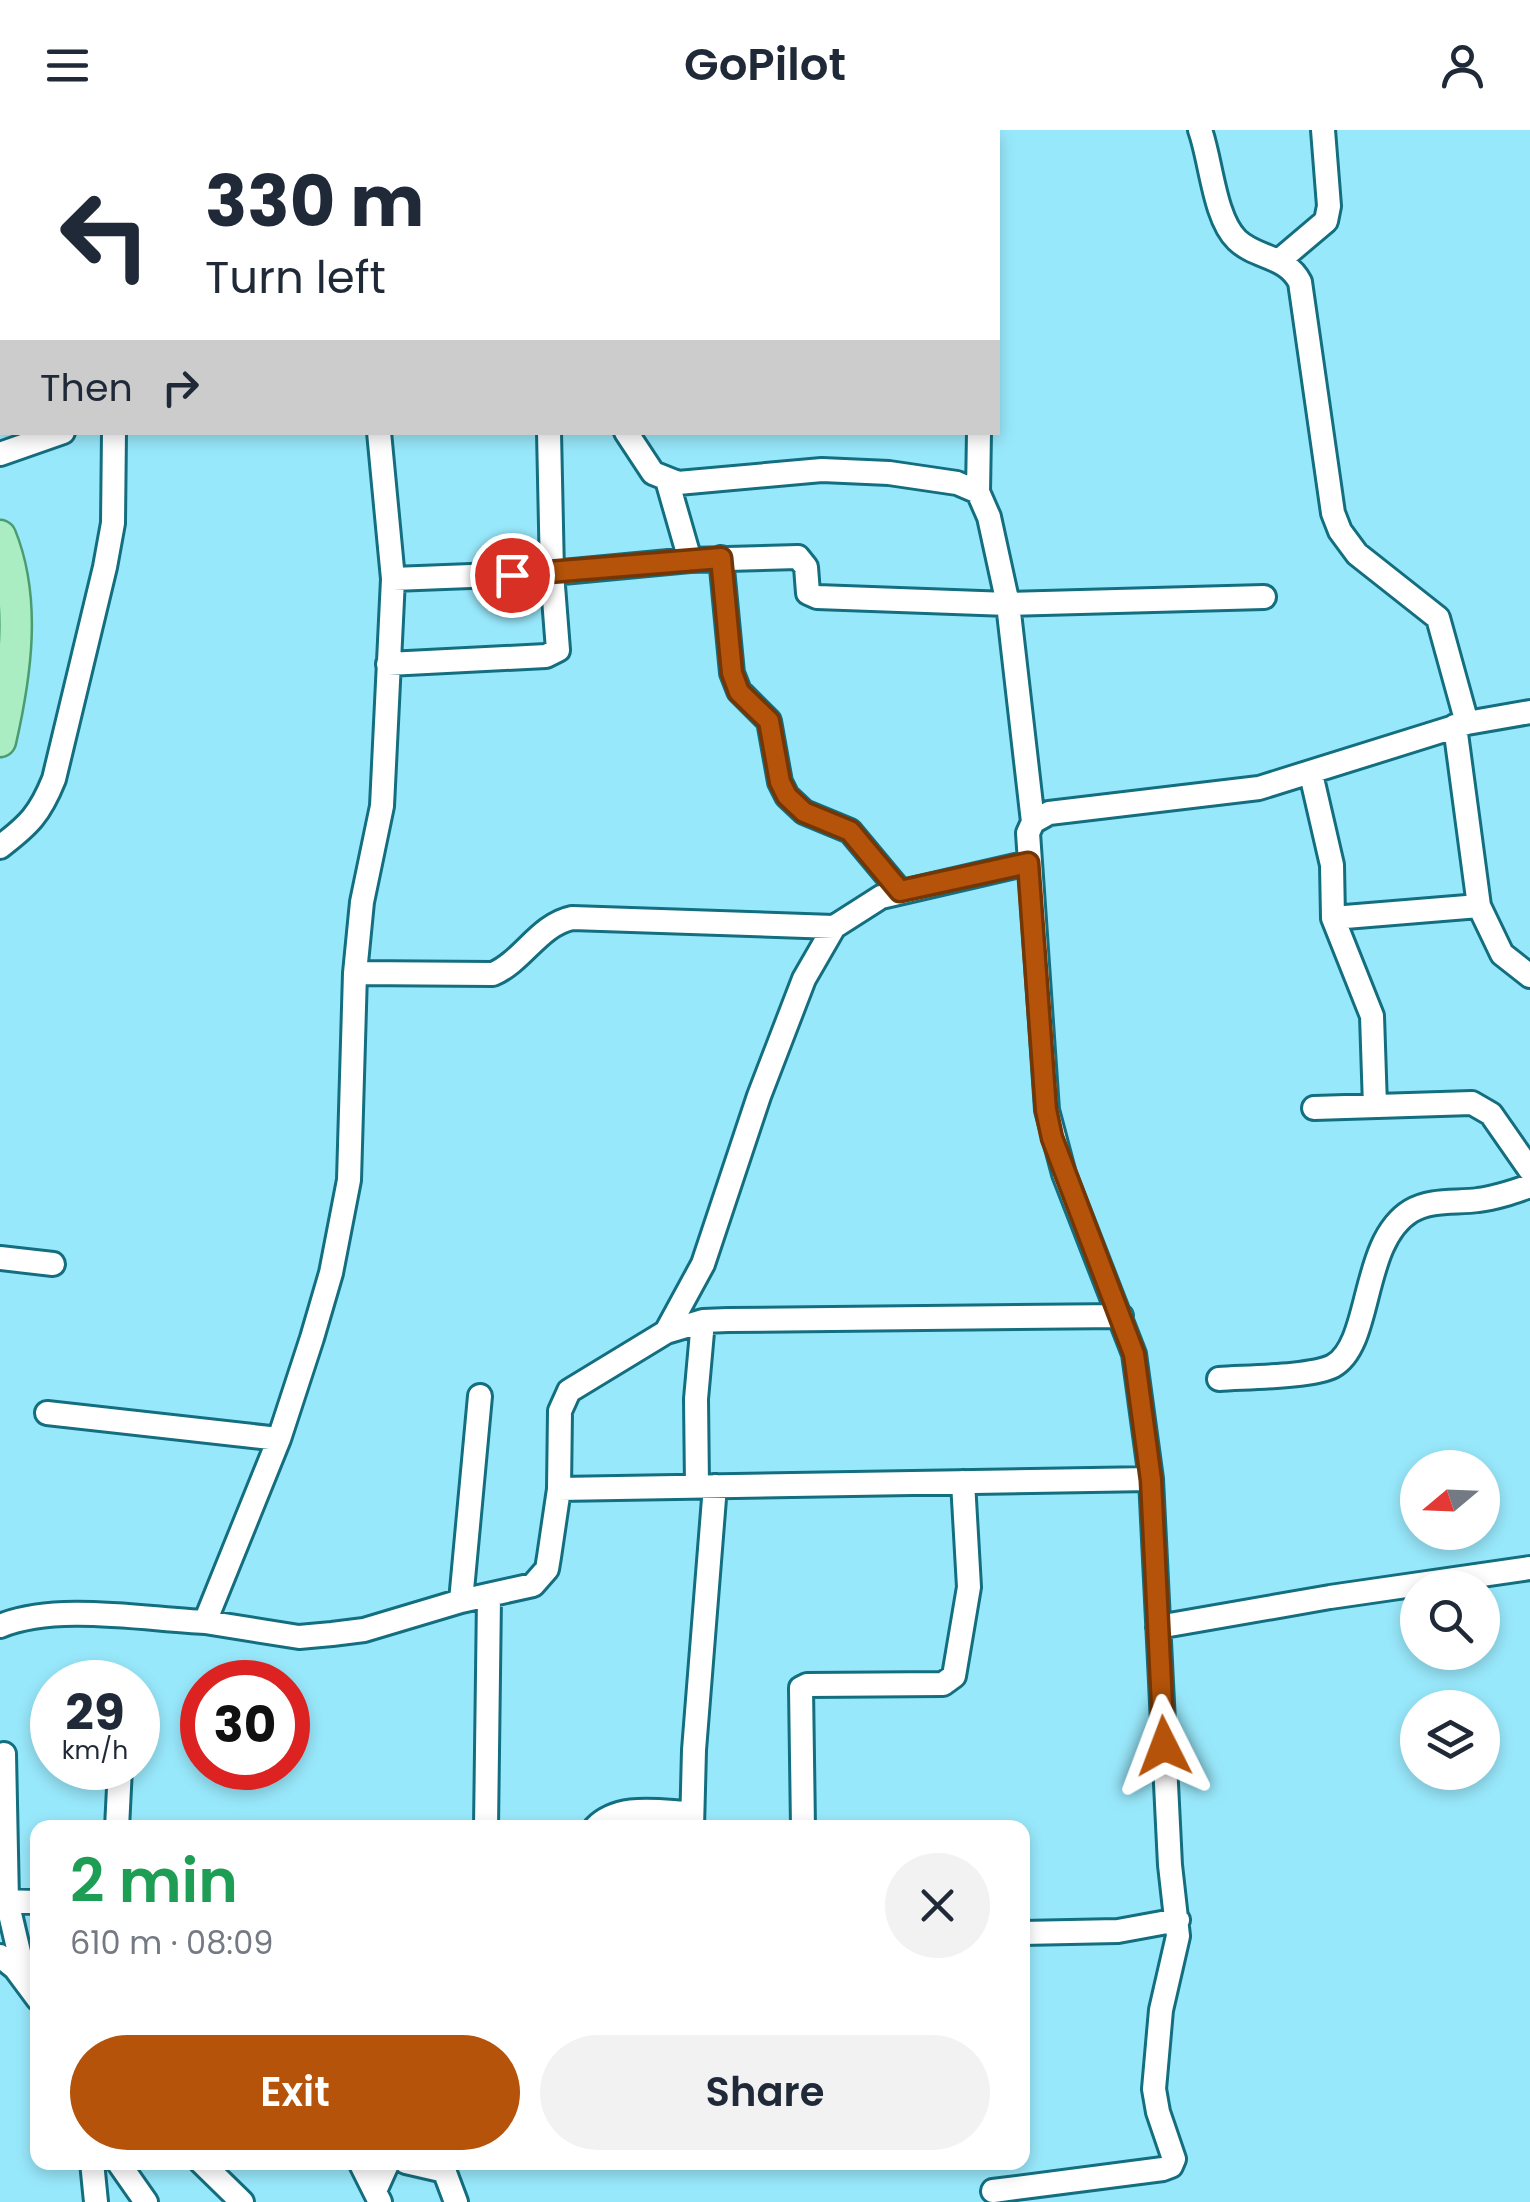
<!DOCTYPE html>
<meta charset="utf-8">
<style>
:root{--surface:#fff;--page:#f2f2f3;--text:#1f2937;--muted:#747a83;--accent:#b45309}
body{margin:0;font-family:Poppins,sans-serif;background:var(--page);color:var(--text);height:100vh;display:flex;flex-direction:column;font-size:38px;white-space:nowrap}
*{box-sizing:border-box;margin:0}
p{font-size:32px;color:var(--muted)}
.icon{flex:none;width:55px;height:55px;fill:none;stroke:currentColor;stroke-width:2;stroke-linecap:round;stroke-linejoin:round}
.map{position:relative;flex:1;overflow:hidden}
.sheet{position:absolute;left:30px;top:1690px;width:1000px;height:350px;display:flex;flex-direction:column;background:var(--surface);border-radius:20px;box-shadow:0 5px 15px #0003}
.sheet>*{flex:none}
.guide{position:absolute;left:0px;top:0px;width:1000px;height:305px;box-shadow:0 5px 15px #0003;background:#fff;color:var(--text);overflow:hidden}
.needle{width:65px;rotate:251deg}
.fabs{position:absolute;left:1400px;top:1320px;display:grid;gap:20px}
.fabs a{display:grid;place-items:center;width:100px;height:100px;border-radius:50%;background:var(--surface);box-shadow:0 5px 15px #0003;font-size:50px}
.speed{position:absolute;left:30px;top:1530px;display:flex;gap:20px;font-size:50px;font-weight:700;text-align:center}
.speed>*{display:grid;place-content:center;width:130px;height:130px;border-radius:50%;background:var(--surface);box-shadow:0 5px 15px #0003;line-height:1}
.speed small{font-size:25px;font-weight:400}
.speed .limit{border:15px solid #d22;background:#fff;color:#111}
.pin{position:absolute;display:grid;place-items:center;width:85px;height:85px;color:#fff;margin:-42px;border:5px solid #fff;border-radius:50%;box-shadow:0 2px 10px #0007}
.me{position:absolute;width:110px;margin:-55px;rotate:357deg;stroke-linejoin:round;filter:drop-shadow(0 0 8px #0008)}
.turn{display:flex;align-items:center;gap:35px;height:210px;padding:0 40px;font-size:45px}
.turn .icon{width:130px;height:130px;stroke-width:2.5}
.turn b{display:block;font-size:70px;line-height:85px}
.then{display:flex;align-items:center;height:95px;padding:0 40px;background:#0003;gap:20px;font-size:38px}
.round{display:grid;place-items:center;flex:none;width:105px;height:105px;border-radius:52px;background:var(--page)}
.head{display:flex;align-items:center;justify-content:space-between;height:170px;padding:0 40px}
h1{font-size:60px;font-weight:600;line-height:75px;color:#1e9e55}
.cta{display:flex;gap:20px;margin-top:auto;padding:20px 40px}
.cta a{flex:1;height:115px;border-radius:60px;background:var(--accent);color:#fff;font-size:40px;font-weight:600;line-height:115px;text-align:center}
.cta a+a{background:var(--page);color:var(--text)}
header{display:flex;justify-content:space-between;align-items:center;height:130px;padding:0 40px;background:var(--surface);font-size:45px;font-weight:600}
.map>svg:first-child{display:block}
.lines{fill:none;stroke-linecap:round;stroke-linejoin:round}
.minor-casing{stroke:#136e7f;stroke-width:28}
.major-casing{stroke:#4b9c71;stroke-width:35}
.minor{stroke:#fff;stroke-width:22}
.major{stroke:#abedc3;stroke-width:30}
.route-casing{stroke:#753606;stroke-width:25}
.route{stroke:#b45309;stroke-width:18}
</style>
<header><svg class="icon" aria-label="menu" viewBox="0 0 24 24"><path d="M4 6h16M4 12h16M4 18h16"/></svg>GoPilot<svg class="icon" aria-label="person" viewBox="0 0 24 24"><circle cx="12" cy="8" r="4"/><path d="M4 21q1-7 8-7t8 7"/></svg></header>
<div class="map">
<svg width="1530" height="2072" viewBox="0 0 1530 2072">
<rect width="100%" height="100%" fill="#98e8fb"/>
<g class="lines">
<defs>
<path id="minor" d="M 1200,0 C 1211,30 1214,88 1237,110 C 1257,129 1286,125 1300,152 L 1333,383 L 1340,401 L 1357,424 L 1438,488 L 1467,593
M 581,2 L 581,0
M 944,2 L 944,0
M 1280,130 L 1326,91 L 1329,76 L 1323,0
M 626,302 L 653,343 L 678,353 L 822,340 L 889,343 L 957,353 L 978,362 L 989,387 L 1008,474 L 1033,692
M 0,324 L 63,302
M 978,362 L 979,302
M 721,428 L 732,543 L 739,561 L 769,591 L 780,652 L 787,666 L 804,682 L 850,701 L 900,761
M 690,430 L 798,427 L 806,437 L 808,463 L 817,467 L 1008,474 L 1264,467
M 393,449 L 552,443 L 690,430 L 667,350
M 388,534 L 546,526 L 558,520 L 552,443 L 549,302
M 1455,596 L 1479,776 L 1502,824 L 1530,846
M 1311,644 L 1332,735 L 1333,788 L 1372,886 L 1375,976
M 0,717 C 29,695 40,684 54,649 L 105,437 L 113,393 L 114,302
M 1333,788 L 1479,776
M 355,843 L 493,844 C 523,831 539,795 572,788 L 834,797
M 1314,978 L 1472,973 L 1491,984 L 1530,1040
M 0,1128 L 53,1134
M 666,1202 L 703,1134 L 759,966 L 804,849 L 834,797 L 881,767 L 1028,733
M 1219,1249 C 1246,1247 1312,1247 1333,1236 C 1373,1214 1360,1112 1411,1081 C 1431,1069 1456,1073 1478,1070 C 1496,1068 1513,1062 1530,1056
M 47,1283 L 279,1309
M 697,1356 L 696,1269 L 703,1191
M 559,1359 L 1151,1349
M 461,1471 L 480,1266
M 205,1492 L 299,1507 L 332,1504 L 364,1500 L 461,1471 L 533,1455 L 547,1439 L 549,1427 L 559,1359 L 560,1281 L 569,1261 L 666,1202 L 703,1191 L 728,1190 L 1121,1186
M 0,1496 C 56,1473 143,1489 205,1492 L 279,1309 L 312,1208 L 331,1143 L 349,1050 L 355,843 L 362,772 L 382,676 L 393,449 L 379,302
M 1158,1497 L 1330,1467 L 1530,1438
M 4,1624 L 7,1771 L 26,1852
M 117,1698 L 120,1638
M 486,1698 L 489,1467
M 595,1698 C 619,1673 660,1682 691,1683
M 692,1698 L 694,1620 L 715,1356
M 803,1698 L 801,1558 L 807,1555 L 943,1554 L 954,1546 L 969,1457 L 963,1352
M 0,1771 L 38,1772
M 1022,1803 L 1118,1801 L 1178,1790
M 0,1826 L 15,1838 L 38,1869
M 92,2032 L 96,2072
M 118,2032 L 146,2072
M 201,2032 L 242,2072
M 360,2032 L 380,2072
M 406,2032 L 445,2041
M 441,2032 L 456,2072
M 375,2061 L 388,2032
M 993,2061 L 1163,2039 L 1171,2036 L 1174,2029 L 1158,1982 L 1154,1959 L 1161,1880 L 1178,1806 L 1170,1735 L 1151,1349 L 1134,1224 L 1064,1044 L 1047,980 L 1028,703 L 1033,692 L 1049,683 L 1259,658 L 1467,593 L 1530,582"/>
<path id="major" d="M 0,406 C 26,470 15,545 0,611"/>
</defs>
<use href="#minor" class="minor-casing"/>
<use href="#major" class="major-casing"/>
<use href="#minor" class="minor"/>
<use href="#major" class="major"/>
</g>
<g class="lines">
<defs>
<path id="route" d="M 512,445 L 721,428 L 732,543 L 739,562 L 769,591 L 780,652 L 787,666 L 804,682 L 850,701 L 900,761 L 1028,733 L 1046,980 L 1052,1008 L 1134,1224 L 1151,1350 L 1164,1616"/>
</defs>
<use href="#route" class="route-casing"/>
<use href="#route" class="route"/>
</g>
</svg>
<div class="fabs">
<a><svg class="needle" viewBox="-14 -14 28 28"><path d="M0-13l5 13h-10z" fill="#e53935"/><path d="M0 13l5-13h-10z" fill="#747a83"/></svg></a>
<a><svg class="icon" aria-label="search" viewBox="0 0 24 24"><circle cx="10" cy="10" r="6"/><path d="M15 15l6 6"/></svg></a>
<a><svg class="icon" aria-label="layers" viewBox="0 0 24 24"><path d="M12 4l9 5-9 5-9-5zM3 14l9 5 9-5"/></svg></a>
</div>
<div class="speed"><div>29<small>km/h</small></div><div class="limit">30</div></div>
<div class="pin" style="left:512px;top:445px;background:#d93025"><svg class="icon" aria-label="arrive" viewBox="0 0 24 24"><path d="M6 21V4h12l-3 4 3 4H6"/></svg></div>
<svg class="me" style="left:1164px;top:1616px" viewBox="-20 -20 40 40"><path d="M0-17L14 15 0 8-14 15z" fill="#b45309" stroke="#fff" stroke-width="4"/></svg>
<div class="guide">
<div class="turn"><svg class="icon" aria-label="left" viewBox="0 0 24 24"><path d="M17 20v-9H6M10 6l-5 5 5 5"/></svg><div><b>330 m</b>Turn left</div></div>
<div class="then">Then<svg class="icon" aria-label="right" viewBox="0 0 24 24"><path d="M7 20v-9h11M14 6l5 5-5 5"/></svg></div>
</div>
<section class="sheet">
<div class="head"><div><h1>2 min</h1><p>610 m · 08:09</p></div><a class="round"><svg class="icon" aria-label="close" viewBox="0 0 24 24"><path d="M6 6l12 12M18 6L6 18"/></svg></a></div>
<div class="cta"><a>Exit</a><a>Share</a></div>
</section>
</div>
